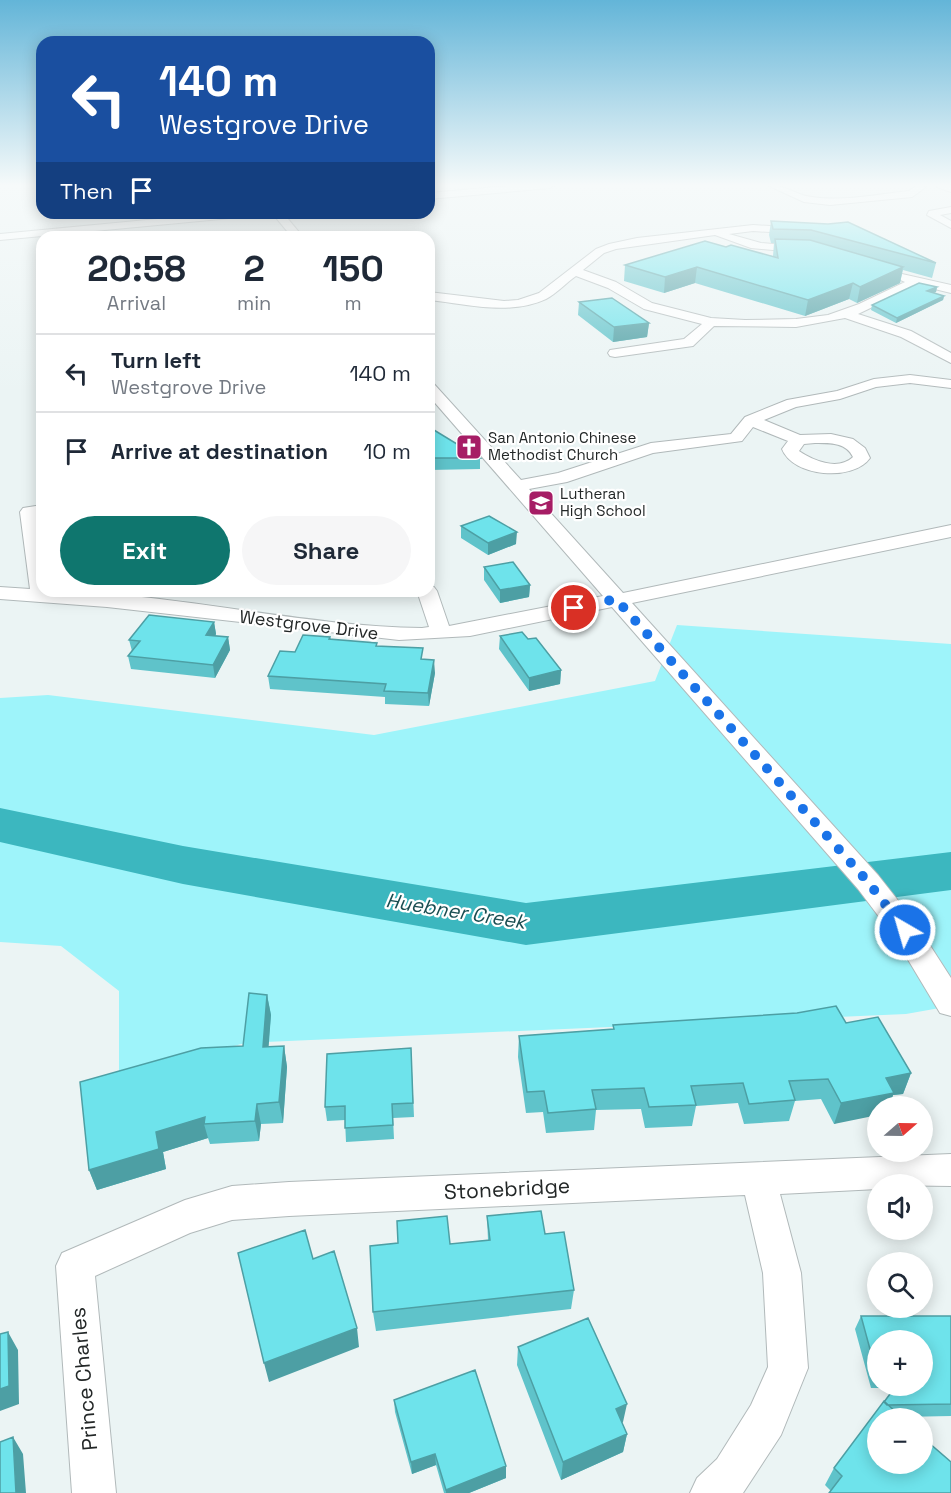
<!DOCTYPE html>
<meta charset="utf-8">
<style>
:root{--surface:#fff;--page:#f6f6f7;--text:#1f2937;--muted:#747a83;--line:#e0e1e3;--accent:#0f766e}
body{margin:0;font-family:"Space Grotesk",sans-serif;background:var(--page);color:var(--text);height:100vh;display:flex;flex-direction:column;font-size:22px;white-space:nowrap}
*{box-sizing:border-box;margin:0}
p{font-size:20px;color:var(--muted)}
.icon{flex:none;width:33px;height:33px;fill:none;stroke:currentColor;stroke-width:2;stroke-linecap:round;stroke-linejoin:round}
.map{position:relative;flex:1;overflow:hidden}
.panel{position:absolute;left:36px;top:231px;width:399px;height:366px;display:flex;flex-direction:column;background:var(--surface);border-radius:18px;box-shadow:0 3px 15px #0003}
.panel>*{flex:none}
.top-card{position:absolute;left:36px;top:36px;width:399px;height:183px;border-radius:18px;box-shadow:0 3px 15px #0003;background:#1a4fa0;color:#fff;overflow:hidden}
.needle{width:39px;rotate:70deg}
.fabs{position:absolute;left:867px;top:1096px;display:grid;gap:12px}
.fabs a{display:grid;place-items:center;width:66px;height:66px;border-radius:50%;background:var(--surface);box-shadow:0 3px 15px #0003;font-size:30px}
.pin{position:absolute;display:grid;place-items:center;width:51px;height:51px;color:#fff;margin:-26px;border:3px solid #fff;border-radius:50%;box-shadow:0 2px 6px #0007}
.me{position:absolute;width:66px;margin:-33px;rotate:322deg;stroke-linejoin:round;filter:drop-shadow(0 0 4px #0008)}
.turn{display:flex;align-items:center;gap:21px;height:126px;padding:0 24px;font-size:27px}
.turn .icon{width:78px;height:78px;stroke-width:2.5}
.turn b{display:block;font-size:42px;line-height:51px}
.then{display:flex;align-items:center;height:57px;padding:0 24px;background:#0003;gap:12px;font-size:22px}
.eta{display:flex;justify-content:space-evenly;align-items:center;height:102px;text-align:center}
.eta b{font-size:36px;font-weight:700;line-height:42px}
.cta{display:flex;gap:12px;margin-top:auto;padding:12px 24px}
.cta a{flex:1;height:69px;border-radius:36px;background:var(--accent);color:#fff;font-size:24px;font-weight:700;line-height:69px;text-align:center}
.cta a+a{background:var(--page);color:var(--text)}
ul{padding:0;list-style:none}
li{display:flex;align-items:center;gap:18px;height:78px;padding:0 24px;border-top:2px solid var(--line)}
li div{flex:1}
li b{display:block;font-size:22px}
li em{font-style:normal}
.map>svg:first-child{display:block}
.green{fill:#9ef4fa}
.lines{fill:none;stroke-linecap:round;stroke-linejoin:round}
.river{fill:#3cb7bf;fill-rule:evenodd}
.minor-casing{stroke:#b1b9ba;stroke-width:2}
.minor{fill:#fff;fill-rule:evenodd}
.wall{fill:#5fc3ca;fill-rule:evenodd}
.shaded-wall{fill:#4d9fa4}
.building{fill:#6ee3eb;stroke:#4d9fa4;stroke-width:1.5}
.route{stroke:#1a73e8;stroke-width:10;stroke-dasharray:0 18}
.labels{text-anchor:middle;stroke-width:4.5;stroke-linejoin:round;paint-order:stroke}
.far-poi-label{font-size:15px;fill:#232727;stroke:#fff;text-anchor:start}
.street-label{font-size:18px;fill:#232727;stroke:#fff}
.water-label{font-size:20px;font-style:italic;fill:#1a4e52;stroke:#fff}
.near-street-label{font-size:21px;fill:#232727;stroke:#fff}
</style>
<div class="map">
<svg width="951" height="1493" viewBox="0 0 951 1493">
<rect width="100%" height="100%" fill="#ebf4f4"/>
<path class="green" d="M 677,625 L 951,644 L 951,1006 L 906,1014 L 245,1043 L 119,1077 L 119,991 L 61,946 L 0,942 L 0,698 L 48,695 L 374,735 L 655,681 Z"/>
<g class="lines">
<path class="river" d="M 0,808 L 183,846 L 526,903 L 951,852 L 951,890 L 526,945 L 183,884 L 0,842 Z"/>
<defs>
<path id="minor" d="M 517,185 L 555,185 L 550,188 L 429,199 L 429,193 Z
M 767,185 C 786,185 795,195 812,197 C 843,202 878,194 909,191 L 917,185 L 926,187 L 912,197 L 830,205 L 804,202 Z
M 935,185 L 951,186 L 951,192 L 937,187 Z
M 951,207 L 951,213 L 940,215 L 951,221 L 951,228 L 927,215 L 929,211 Z
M 220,213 L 257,213 L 252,216 L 0,240 L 0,234 Z
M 272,213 L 283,213 L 303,237 L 292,237 Z
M 753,225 L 803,228 L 808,231 L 803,234 L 753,231 L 729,234 L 761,243 L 806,247 L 812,250 L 806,253 L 751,248 L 715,235 L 616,249 L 604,253 L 583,270 L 616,282 L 652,303 L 711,318 L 745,320 L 796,319 L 828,315 L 859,304 L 905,282 L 896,278 L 902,274 L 951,285 L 951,293 L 918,285 L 858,314 L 911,331 L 951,353 L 951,363 L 901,337 L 845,318 L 796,327 L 714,326 L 693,346 L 615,357 L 610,356 L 608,353 L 610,350 L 684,339 L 702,324 L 644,309 L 608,288 L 576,276 C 566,283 556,294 546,299 C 509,316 467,304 429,300 L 429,292 L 504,301 L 518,300 L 539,293 L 596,249 L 609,244 L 637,238 Z
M 910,375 L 951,380 L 951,388 L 910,383 L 876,387 L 840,399 L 796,407 L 764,420 L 800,435 L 831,434 L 853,439 L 865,448 L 870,458 C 853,482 793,477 782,449 L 788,441 L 753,427 L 742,441 L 653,453 L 567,482 L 529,489 L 623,593 L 951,525 L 951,537 L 632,603 L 878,875 L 915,922 L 951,978 L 951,1016 L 940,1013 L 895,938 L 858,889 L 612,607 L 470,636 L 399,640 L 107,607 L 0,599 L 0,587 L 30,589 L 20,512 L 23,508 L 42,505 L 42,515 L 39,516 L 42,538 L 42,591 C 169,591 295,626 422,628 L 429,627 L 417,591 L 429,591 L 429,586 L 434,587 L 437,591 L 449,626 L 603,596 L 429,396 L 429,383 L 434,384 L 521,480 L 558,473 L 651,443 L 731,434 L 745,417 L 787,400 L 837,391 L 874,379 ZM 815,443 C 829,443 846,442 853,457 C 838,471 814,461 799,451 L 804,444 Z
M 951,1154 L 951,1186 L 878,1185 L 878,1189 L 780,1194 L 801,1273 L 808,1368 L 781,1435 L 743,1493 L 690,1493 L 697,1478 L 717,1459 L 751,1405 L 768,1367 L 763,1273 L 745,1195 L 289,1216 L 232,1220 L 190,1233 L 95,1276 L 116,1493 L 72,1493 L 56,1266 L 62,1253 L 185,1200 L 232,1186 L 289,1182 Z"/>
</defs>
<use href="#minor" class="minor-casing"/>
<use href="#minor" class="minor"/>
</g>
<path class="wall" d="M 771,221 L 828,224 L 936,263 L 932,278 L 903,270 L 900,283 L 857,303 L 849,299 L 805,316 L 695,283 L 664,293 L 624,281 L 625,265 L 726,247 L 773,256 L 774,243 L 771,243 L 769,235 Z
M 937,287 L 936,292 L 933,293 L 944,296 L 943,300 L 896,323 L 871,310 L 872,305 Z
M 579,302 L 649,323 L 647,337 L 613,342 L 578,315 Z
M 429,427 L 480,458 L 480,469 L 429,470 Z
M 461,526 L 516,544 L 488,555 L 461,538 Z
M 484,567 L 530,585 L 529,597 L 500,603 L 484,580 Z
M 214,622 L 216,634 L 215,636 L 228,637 L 230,650 L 215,678 L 131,669 L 128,656 L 132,651 L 129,640 Z
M 500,636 L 528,639 L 561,670 L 560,684 L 529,691 L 499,649 Z
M 330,637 L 331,639 L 378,646 L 423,660 L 435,673 L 429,706 L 385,704 L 385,697 L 270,689 L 268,676 L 295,652 Z
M 267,995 L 271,1015 L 268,1047 L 284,1046 L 287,1067 L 283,1123 L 261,1124 L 259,1141 L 210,1144 L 208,1138 L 163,1152 L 166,1169 L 97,1190 L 89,1170 L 243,1046 Z
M 846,1023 L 911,1073 L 903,1094 L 893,1095 L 889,1107 L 878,1107 L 834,1124 L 821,1099 L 795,1101 L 789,1121 L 744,1124 L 738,1103 L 696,1106 L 692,1126 L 645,1128 L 641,1109 L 596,1110 L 594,1130 L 546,1133 L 543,1112 L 526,1113 L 518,1057 L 519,1036 L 613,1029 L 613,1025 Z
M 411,1048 L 414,1117 L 393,1118 L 394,1139 L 346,1142 L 345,1120 L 327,1121 L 325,1107 Z
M 487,1216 L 545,1234 L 574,1290 L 571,1309 L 376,1331 L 373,1312 L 450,1244 L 488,1240 Z
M 861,1316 L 951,1316 L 951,1416 L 901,1417 L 831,1491 L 825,1485 L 834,1468 L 895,1388 L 871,1388 L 855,1329 ZM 878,1341 L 922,1386 L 878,1386 Z
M 518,1347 L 623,1422 L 622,1423 L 627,1434 L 623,1452 L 561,1480 L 517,1365 Z
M 394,1400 L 506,1478 L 469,1493 L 444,1493 L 436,1465 L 412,1474 L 395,1412 Z"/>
<path class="shaded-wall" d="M 697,267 L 695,283 L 664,293 L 665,277 Z
M 903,267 L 900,283 L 857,303 L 860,287 Z
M 853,283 L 849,299 L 805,316 L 808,300 Z
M 937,287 L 936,292 L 926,296 L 927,291 Z
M 944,296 L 943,300 L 896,323 L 897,318 Z
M 649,323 L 647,337 L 613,342 L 614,327 Z
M 517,532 L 516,544 L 488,555 L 488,543 Z
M 530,585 L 529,597 L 500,603 L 500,590 Z
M 214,622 L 216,634 L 209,648 L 206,635 Z
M 228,637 L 230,650 L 215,678 L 213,665 Z
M 434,660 L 435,673 L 429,706 L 428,693 Z
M 561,670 L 560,684 L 529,691 L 529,678 Z
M 267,995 L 271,1015 L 267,1068 L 263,1047 Z
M 284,1046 L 287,1067 L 283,1123 L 279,1102 Z
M 911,1073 L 903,1094 L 893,1095 L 889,1107 L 878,1107 L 878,1115 L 834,1124 L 841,1103 L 886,1078 Z
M 257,1104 L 261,1124 L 259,1141 L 255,1121 Z
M 205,1117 L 204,1124 L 208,1138 L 163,1152 L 166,1169 L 97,1190 L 89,1170 L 156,1132 Z
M 357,1328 L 359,1347 L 269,1382 L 264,1363 Z
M 8,1332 L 18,1350 L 19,1404 L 0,1411 L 0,1389 Z
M 627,1404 L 623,1422 L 613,1427 L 616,1409 Z
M 627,1434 L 623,1452 L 561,1480 L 563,1462 Z
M 13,1437 L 23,1454 L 26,1493 L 16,1493 Z
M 435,1454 L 436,1465 L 412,1474 L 411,1462 Z
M 506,1466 L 506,1478 L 469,1493 L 446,1493 L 446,1490 Z"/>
<path class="building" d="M 771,221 L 828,224 L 848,222 L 936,263 L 811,230 L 773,229 Z
M 775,239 L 810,240 L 903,267 L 860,287 L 853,283 L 808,300 L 697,267 L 665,277 L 625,265 L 705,241 L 726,247 L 731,245 L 778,258 Z
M 919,283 L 937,287 L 927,291 L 944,296 L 897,318 L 872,305 Z
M 612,298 L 649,323 L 614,327 L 579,302 Z
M 429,427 L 480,458 L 429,458 Z
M 489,516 L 517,532 L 488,543 L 461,526 Z
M 513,562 L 530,585 L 500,590 L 484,567 Z
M 149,615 L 214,622 L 206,635 L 228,637 L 213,665 L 128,656 L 140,641 L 129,640 Z
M 522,632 L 528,639 L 536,638 L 561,670 L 529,678 L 500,636 Z
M 303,635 L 330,637 L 329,639 L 377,643 L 376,646 L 423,648 L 421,659 L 434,660 L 428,693 L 384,691 L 386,684 L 268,676 L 280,651 L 295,652 Z
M 249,993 L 267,995 L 263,1047 L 284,1046 L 279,1102 L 257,1104 L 255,1121 L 204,1124 L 205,1117 L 156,1132 L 159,1149 L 89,1170 L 80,1082 L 201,1048 L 243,1046 Z
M 836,1006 L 846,1023 L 878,1017 L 911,1073 L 886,1078 L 894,1093 L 841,1103 L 828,1079 L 789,1081 L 795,1100 L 749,1104 L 743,1083 L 691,1086 L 696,1105 L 649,1107 L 644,1088 L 592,1090 L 596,1109 L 548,1113 L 544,1091 L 527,1092 L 519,1036 L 614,1029 L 613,1025 L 797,1013 Z
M 411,1048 L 413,1103 L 392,1104 L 393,1125 L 345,1128 L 345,1106 L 325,1107 L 327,1054 Z
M 541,1211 L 545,1234 L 564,1232 L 574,1290 L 373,1312 L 370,1246 L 398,1243 L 397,1221 L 447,1216 L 450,1244 L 490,1240 L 487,1216 Z
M 305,1230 L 313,1259 L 334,1251 L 357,1328 L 264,1363 L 238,1253 Z
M 861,1316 L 951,1316 L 951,1404 L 887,1405 L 884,1402 L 896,1386 L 922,1386 L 922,1341 L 878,1341 L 877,1375 Z
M 588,1318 L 627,1404 L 616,1409 L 627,1434 L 563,1462 L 518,1347 Z
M 8,1332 L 9,1386 L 0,1389 L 0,1334 Z
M 475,1370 L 506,1466 L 446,1490 L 435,1454 L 411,1462 L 394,1400 Z
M 884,1401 L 903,1419 L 878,1419 L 878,1464 L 922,1464 L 922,1437 L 951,1462 L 951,1493 L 829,1493 L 842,1476 L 834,1468 Z
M 13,1437 L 16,1493 L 0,1493 L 0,1442 Z"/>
<linearGradient id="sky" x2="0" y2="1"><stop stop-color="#63b5d8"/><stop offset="0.47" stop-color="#f6fafa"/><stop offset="1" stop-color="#f6fafa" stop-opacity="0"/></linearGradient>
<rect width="951" height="394" fill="url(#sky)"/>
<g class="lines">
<path class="route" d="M 574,608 L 616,599 L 868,882 L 905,930"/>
</g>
<defs>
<symbol id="church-square" viewBox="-11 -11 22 22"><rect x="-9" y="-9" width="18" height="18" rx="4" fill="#a61d65" stroke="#fff"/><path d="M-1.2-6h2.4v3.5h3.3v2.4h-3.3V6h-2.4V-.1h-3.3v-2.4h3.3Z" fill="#fff"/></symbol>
<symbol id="school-square" viewBox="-11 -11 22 22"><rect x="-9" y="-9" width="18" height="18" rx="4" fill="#a61d65" stroke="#fff"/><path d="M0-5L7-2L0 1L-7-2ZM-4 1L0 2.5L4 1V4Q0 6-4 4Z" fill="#fff"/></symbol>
</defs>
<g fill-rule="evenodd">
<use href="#church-square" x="454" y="432" width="30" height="30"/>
<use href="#school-square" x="526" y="488" width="30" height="30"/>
</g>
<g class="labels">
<g class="far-poi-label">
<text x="488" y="443">San Antonio Chinese<tspan x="488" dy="17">Methodist Church</tspan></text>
<text x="560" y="499">Lutheran<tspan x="560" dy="17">High School</tspan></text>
</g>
<g class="street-label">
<text transform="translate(309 625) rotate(7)" y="6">Westgrove Drive</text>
</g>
<g class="water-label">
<text transform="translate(456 911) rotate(9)" y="7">Huebner Creek</text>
</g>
<g class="near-street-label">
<text transform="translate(507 1189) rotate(-3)" y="7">Stonebridge</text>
<text transform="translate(84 1379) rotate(-95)" y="7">Prince Charles</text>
</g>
</g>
</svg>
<div class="fabs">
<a><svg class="needle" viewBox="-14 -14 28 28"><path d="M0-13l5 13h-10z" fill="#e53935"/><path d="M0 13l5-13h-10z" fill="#747a83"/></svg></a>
<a><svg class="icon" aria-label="sound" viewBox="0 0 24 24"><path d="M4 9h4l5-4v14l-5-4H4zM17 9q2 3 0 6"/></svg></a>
<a><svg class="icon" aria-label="search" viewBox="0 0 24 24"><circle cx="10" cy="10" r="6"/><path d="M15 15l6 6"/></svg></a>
<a>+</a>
<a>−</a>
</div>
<div class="pin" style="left:574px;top:608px;background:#d93025"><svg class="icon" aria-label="arrive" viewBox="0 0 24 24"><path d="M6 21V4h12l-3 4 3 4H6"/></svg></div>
<svg class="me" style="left:905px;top:930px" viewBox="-20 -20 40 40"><circle r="17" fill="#1a73e8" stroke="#fff" stroke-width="3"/><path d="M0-11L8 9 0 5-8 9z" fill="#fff"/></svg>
<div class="top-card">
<div class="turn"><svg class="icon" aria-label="left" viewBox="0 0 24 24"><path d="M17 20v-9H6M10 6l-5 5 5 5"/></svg><div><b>140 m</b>Westgrove Drive</div></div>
<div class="then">Then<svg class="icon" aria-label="arrive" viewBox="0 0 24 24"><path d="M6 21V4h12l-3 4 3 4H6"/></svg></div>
</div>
<section class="panel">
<div class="eta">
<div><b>20:58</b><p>Arrival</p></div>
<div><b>2</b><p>min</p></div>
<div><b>150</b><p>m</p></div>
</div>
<ul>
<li><svg class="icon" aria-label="left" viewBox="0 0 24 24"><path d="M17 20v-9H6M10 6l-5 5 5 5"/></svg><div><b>Turn left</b><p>Westgrove Drive</p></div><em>140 m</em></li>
<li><svg class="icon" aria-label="arrive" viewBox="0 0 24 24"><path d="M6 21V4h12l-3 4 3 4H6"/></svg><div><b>Arrive at destination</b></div><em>10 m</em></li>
</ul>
<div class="cta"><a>Exit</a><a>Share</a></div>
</section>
</div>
